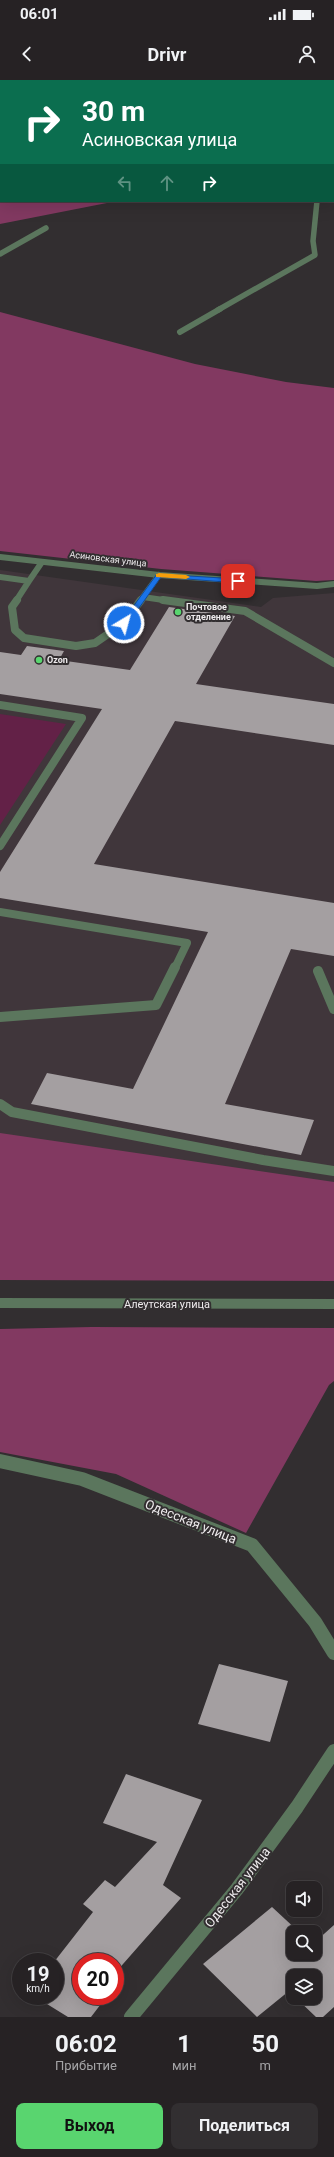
<!DOCTYPE html>
<html lang="ru">
<meta charset="utf-8">
<style>
:root{--surface:#262224;--page:#322f31;--text:#f1f3f6;--muted:#a4a4a6;--line:#423f41;--accent:#59d56f}
body{margin:0;font-family:Roboto,sans-serif;background:var(--page);color:var(--text);height:100vh;display:flex;flex-direction:column;font-size:15px;white-space:nowrap}
*{box-sizing:border-box;margin:0}
p{font-size:13px;color:var(--muted)}
.icon{flex:none;width:22px;height:22px;fill:none;stroke:currentColor;stroke-width:2;stroke-linecap:round;stroke-linejoin:round}
.map{position:relative;height:1937px;overflow:hidden}
.sheet{display:flex;flex-direction:column;background:var(--surface);flex:1}
.sheet>*{flex:none}
.guide{position:absolute;left:0px;top:0px;width:334px;height:122px;box-shadow:0 4px 16px #0002,0 0 0 1px var(--line);background:#0b6e4f;color:#fff;overflow:hidden}
.fabs{position:absolute;left:286px;top:1801px;display:grid;gap:8px}
.fabs a{display:grid;place-items:center;width:36px;height:36px;border-radius:8px;background:var(--surface);box-shadow:0 4px 16px #0002,0 0 0 1px var(--line);font-size:20px}
.speed{position:absolute;left:12px;top:1873px;display:flex;gap:8px;font-size:20px;font-weight:700;text-align:center}
.speed>*{display:grid;place-content:center;width:52px;height:52px;border-radius:50%;background:var(--surface);box-shadow:0 4px 16px #0002,0 0 0 1px var(--line);line-height:1}
.speed small{font-size:10px;font-weight:400}
.speed .limit{border:6px solid #d22;background:#fff;color:#111}
.pin{position:absolute;display:grid;place-items:center;width:34px;height:34px;color:#fff;margin:-17px;border-radius:8px;box-shadow:0 2px 6px #0006}
.me{position:absolute;width:44px;margin:-22px;rotate:37deg;stroke-linejoin:round;filter:drop-shadow(0 0 3px #0008)}
.turn{display:flex;align-items:center;gap:14px;height:84px;padding:0 16px;font-size:18px}
.turn .icon{width:52px;height:52px;stroke-width:2.5}
.turn b{display:block;font-size:28px;line-height:34px}
.lanes{display:flex;align-items:center;height:38px;padding:0 16px;background:#0003;justify-content:center;gap:20px;direction:ltr}
.lanes .off{opacity:.35}
.eta{display:flex;justify-content:space-evenly;align-items:center;height:68px;text-align:center}
.eta b{font-size:24px;font-weight:700;line-height:28px}
.button{display:flex;gap:8px;margin-top:auto;padding:8px 16px}
.button a{flex:1;height:46px;border-radius:8px;background:var(--accent);color:#111;font-size:16px;font-weight:700;line-height:46px;text-align:center}
.button a+a{background:var(--page);color:var(--text)}
.status{display:flex;justify-content:space-between;align-items:center;height:28px;padding:0 20px;background:var(--surface);direction:ltr}
.status svg{height:11px;fill:currentColor}
header{display:flex;justify-content:space-between;align-items:center;height:52px;padding:0 16px;background:var(--surface);font-size:18px;font-weight:700}
.map>svg:first-child{display:block}
.built{fill:#40363b}
.green{fill:#632147}
.forest{fill:#823961}
.building{fill:#a49fa1}
.lines{fill:none;stroke-linecap:round;stroke-linejoin:round}
.minor-far4{stroke:#5b765d;stroke-width:5.5}
.minor-far3{stroke:#5b765d;stroke-width:6}
.minor-far2{stroke:#5b765d;stroke-width:8}
.minor-far1{stroke:#5b765d;stroke-width:10}
.minor{stroke:#5b765d;stroke-width:14}
.route{fill:#1a73e8;stroke:#114b97}
.slow{fill:#f59e0b}
.poi-dot{fill:#59d56f;stroke:#322e30;stroke-width:1.5}
.labels{text-anchor:middle;stroke-width:4;stroke-linejoin:round;paint-order:stroke}
.far-street-label{font-size:9px;fill:#eeebed;stroke:#322e30}
.far-poi-label{font-size:9px;font-weight:bold;fill:#eeebed;stroke:#322e30;text-anchor:start}
.street-label{font-size:11px;fill:#eeebed;stroke:#322e30}
.near-street-label{font-size:13px;fill:#eeebed;stroke:#322e30}
</style>
<div class="status"><b>06:01</b><svg viewBox="0 0 49 12"><path d="M0 12V9h3v3zM5 12V6h3v6zM10 12V3h3v9zM15 12V0h3v12zM26 1h20v11H26zM47 4h2v5h-2z"/></svg></div>
<header><svg class="icon" aria-label="back" viewBox="0 0 24 24"><path d="M15 5l-7 7 7 7"/></svg>Drivr<svg class="icon" aria-label="person" viewBox="0 0 24 24"><circle cx="12" cy="8" r="4"/><path d="M4 21q1-7 8-7t8 7"/></svg></header>
<div class="map">
<svg width="334" height="1937" viewBox="0 0 334 1937">
<rect width="100%" height="100%" fill="#322e30"/>
<path class="built" d="M 0,490 L 261,527 L 273,518 L 334,513 L 334,1175 L 0,1170 Z"/>
<path class="green" d="M 0,634 L 66,644 L 0,745 Z"/>
<path class="forest" d="M 33,0 L 269,0 L 32,1 Z
M 0,115 L 1,121 L 112,122 L 0,144 Z
M 0,232 L 195,284 L 286,302 L 334,308 L 334,500 L 316,501 L 161,489 L 0,471 Z
M 0,1053 L 334,1102 L 334,1201 L 0,1200 Z
M 92,1247 L 334,1248 L 334,1301 L 329,1305 L 246,1453 L 116,1394 L 0,1372 L 0,1249 Z"/>
<path class="building" d="M 169,527 L 235,536 L 196,604 L 334,624 L 334,665 L 175,641 L 94,784 L 334,823 L 334,876 L 291,869 L 225,1024 L 314,1040 L 301,1075 L 31,1024 L 47,993 L 133,1009 L 208,852 L 0,818 L 0,792 L 102,629 L 0,614 L 0,572 L 21,575 L 27,566 L 64,571 L 59,580 L 130,590 Z
M 219,1584 L 288,1601 L 270,1662 L 198,1644 Z
M 126,1694 L 202,1720 L 163,1805 L 181,1818 L 116,1892 L 122,1895 L 115,1905 L 115,1882 L 81,1882 L 81,1916 L 107,1916 L 91,1937 L 68,1937 L 34,1916 L 55,1916 L 54,1882 L 93,1832 L 83,1824 L 105,1800 L 115,1807 L 157,1762 L 103,1743 Z
M 272,1827 L 299,1852 L 293,1852 L 293,1874 L 315,1874 L 315,1862 L 334,1845 L 334,1927 L 323,1937 L 316,1937 L 296,1918 L 315,1918 L 315,1896 L 293,1896 L 293,1915 L 289,1911 L 257,1937 L 203,1884 Z"/>
<g class="lines">
<path class="minor-far4" d="M 0,174 L 46,148
M 218,230 L 315,175 L 313,161 L 317,121"/>
<path class="minor-far3" d="M 180,252 L 220,229
M 0,477 L 159,495 L 317,506 L 334,504
M 0,497 L 29,501 L 16,521
M 29,501 L 42,482
M 143,517 L 170,521
M 140,521 L 159,495"/>
<path class="minor-far2" d="M 17,520 L 12,527 L 15,550 L 24,558 L 76,566 L 95,563 L 124,543 L 141,520
M 163,520 L 245,531 L 334,583
M 0,625 L 82,638 L 0,766
M 0,832 L 187,863 L 175,888"/>
<path class="minor-far1" d="M 318,891 L 334,929
M 0,937 L 156,925 L 175,887
M 0,1024 L 12,1032 L 263,1080 L 334,1091
M 0,1223 L 334,1224"/>
<path class="minor" d="M 0,1381 L 82,1399 L 252,1465 L 315,1542 L 334,1573
M 131,1937 L 237,1809 L 297,1727 L 334,1671"/>
</g>
<path class="route" d="M 157,494 L 238,499 L 241,501 L 238,503 L 161,497 L 127,545 L 122,545 L 121,543 Z"/>
<path class="slow" d="M 159,493 L 186,495 L 190,497 L 186,499 L 156,497 L 156,494 Z"/>
<g class="poi-dot">
<circle cx="178" cy="532" r="4"/>
<circle cx="39" cy="580" r="4"/>
</g>
<g class="labels">
<g class="far-street-label">
<text transform="translate(108 479) rotate(7)" y="3">Асиновская улица</text>
</g>
<g class="far-poi-label">
<text x="186" y="530">Почтовое<tspan x="186" dy="10">отделение</tspan></text>
<text x="47" y="583">Ozon</text>
</g>
<g class="street-label">
<text x="167" y="1228">Алеутская улица</text>
</g>
<g class="near-street-label">
<text transform="translate(191 1441) rotate(22)" y="5">Одесская улица</text>
<text transform="translate(237 1807) rotate(-52)" y="5">Одесская улица</text>
</g>
</g>
</svg>
<div class="fabs">
<a><svg class="icon" aria-label="sound" viewBox="0 0 24 24"><path d="M4 9h4l5-4v14l-5-4H4zM17 9q2 3 0 6"/></svg></a>
<a><svg class="icon" aria-label="search" viewBox="0 0 24 24"><circle cx="10" cy="10" r="6"/><path d="M15 15l6 6"/></svg></a>
<a><svg class="icon" aria-label="layers" viewBox="0 0 24 24"><path d="M12 4l9 5-9 5-9-5zM3 14l9 5 9-5"/></svg></a>
</div>
<div class="speed"><div>19<small>km/h</small></div><div class="limit">20</div></div>
<div class="pin" style="left:238px;top:501px;background:#d93025"><svg class="icon" aria-label="arrive" viewBox="0 0 24 24"><path d="M6 21V4h12l-3 4 3 4H6"/></svg></div>
<svg class="me" style="left:124px;top:543px" viewBox="-20 -20 40 40"><circle r="17" fill="#1a73e8" stroke="#fff" stroke-width="3"/><path d="M0-11L8 9 0 5-8 9z" fill="#fff"/></svg>
<div class="guide">
<div class="turn"><svg class="icon" aria-label="right" viewBox="0 0 24 24"><path d="M7 20v-9h11M14 6l5 5-5 5"/></svg><div><b>30 m</b>Асиновская улица</div></div>
<div class="lanes"><svg class="icon off" aria-label="left" viewBox="0 0 24 24"><path d="M17 20v-9H6M10 6l-5 5 5 5"/></svg><svg class="icon off" aria-label="ahead" viewBox="0 0 24 24"><path d="M12 20V5M6 11l6-6 6 6"/></svg><svg class="icon" aria-label="right" viewBox="0 0 24 24"><path d="M7 20v-9h11M14 6l5 5-5 5"/></svg></div>
</div>
</div>
<section class="sheet">
<div class="eta">
<div><b>06:02</b><p>Прибытие</p></div>
<div><b>1</b><p>мин</p></div>
<div><b>50</b><p>m</p></div>
</div>
<div class="button"><a>Выход</a><a>Поделиться</a></div>
</section>
